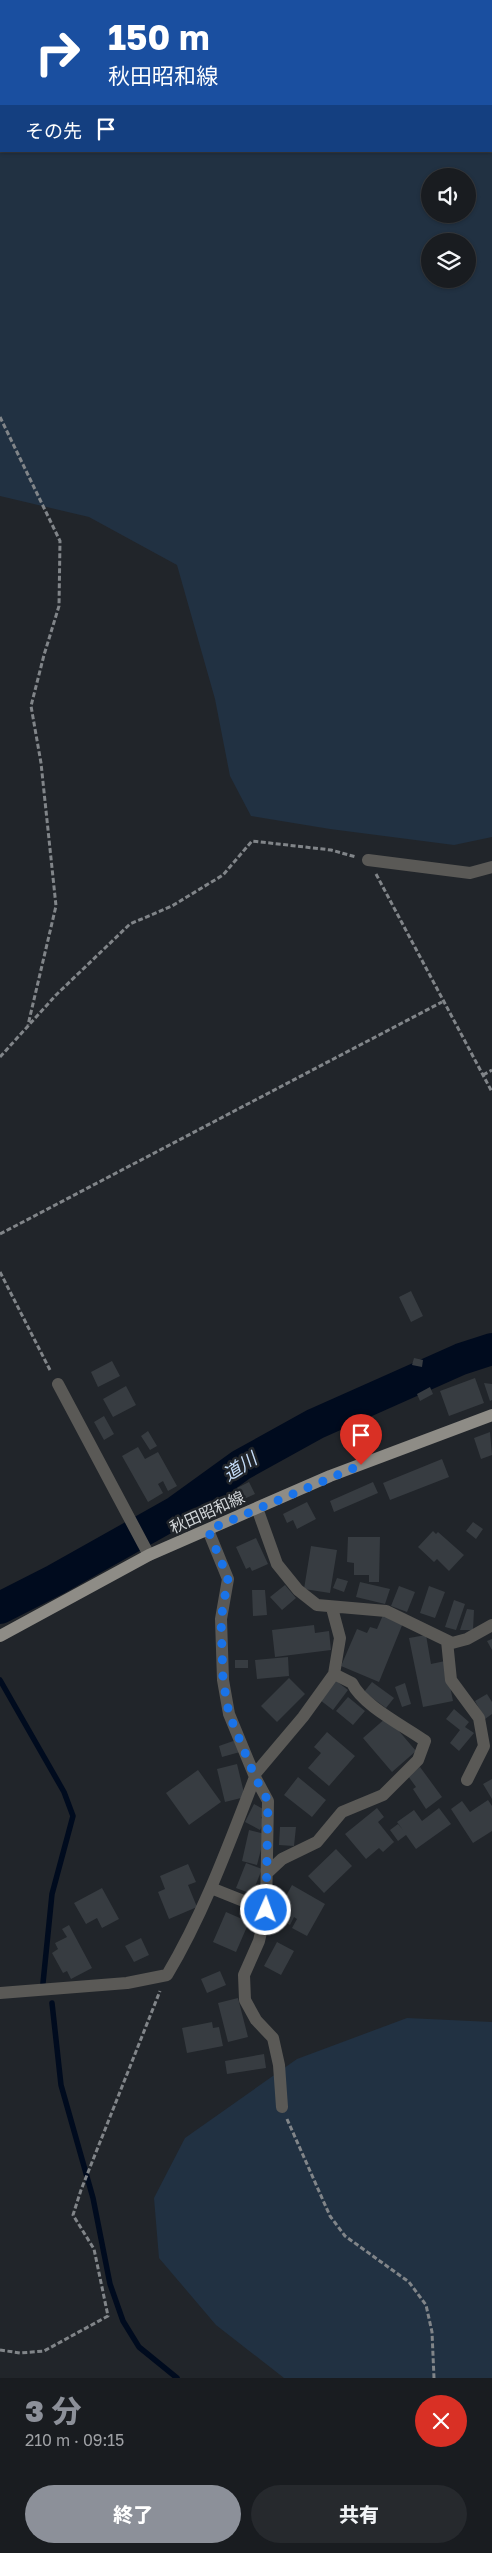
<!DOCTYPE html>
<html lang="ja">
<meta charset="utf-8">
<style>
:root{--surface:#191c20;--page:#26292d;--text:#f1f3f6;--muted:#9fa1a5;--line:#373a3e;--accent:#8c9099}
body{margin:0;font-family:"Golos Text","Noto Sans JP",sans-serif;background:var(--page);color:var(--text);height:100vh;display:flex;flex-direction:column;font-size:19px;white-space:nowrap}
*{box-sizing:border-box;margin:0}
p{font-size:16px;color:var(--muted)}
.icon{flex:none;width:28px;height:28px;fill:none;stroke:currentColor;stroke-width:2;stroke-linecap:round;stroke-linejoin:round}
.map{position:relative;height:2378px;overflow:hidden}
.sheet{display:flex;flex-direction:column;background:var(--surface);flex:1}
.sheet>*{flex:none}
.hud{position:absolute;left:0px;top:0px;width:492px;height:152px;box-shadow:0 1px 4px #0004,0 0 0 1px var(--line);background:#1a4fa0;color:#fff;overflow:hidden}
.buttons{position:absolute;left:421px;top:168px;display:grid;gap:10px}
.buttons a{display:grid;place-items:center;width:55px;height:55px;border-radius:50%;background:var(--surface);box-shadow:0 1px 4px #0004,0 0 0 1px var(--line);font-size:25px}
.pin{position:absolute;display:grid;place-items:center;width:42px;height:42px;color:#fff;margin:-51px -21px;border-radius:50% 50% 50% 0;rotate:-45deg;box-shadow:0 0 5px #0007}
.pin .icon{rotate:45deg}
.me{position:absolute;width:55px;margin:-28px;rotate:2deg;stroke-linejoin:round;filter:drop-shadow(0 0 4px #0008)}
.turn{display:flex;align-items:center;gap:18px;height:105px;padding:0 25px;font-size:22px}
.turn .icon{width:65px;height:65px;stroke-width:2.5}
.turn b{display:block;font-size:35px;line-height:42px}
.then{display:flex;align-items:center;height:48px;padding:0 25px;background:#0003;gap:10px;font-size:19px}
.round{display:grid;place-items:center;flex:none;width:52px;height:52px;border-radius:26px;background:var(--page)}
.head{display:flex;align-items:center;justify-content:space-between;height:85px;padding:0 25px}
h1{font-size:30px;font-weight:800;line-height:38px;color:var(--accent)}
.button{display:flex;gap:10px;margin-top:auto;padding:10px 25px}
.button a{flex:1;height:58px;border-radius:30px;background:var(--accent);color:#fff;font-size:20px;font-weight:800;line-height:58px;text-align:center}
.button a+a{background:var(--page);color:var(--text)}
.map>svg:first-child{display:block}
.green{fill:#213142;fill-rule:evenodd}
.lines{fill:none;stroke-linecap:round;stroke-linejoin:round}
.stream{stroke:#000b1e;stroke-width:5.5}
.river{stroke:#000b1e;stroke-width:32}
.building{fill:#373c41}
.path{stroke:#818589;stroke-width:3;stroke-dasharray:5 2.5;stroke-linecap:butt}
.minor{stroke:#5a5956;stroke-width:12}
.primary{stroke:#8e8c86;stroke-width:12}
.route{stroke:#1a73e8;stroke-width:9;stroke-dasharray:0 16.2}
.labels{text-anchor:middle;stroke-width:5;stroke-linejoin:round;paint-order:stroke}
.street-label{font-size:16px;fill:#d2d6d9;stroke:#21252a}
.water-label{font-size:18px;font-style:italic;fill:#c7dffb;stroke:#21252a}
</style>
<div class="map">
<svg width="492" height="2378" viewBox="0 0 492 2378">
<rect width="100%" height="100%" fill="#21252a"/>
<path class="green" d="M 0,0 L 492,0 L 492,837 L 454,845 L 330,829 L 251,816 L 230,776 L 215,699 L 177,565 L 89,517 L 0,496 ZM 1,1 L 491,1 L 491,151 L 1,151 ZM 430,176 L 468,176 L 468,214 L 430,214 ZM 430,241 L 468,241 L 468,279 L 430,279 Z
M 407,2018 L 492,2022 L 492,2378 L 284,2378 L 216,2325 L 159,2258 L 154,2198 L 185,2138 L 297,2059 Z"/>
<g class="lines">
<path class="stream" d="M 0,1680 L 64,1792 L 73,1816 L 52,1894 L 43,1983
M 52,2003 L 61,2085 L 93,2198 L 110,2284 L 123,2321 L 139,2347 L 177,2378"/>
<path class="river" d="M 0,1608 L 55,1580 L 176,1512 L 241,1465 L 315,1424 L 461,1359 L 492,1349"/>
</g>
<path class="building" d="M 411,1291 L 423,1316 L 411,1322 L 399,1297 Z
M 414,1358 L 423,1360 L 422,1367 L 412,1365 Z
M 112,1361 L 120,1376 L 98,1387 L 91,1372 Z
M 475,1378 L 484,1403 L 449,1416 L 440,1391 Z
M 484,1383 L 492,1384 L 492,1400 L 490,1401 Z
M 126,1386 L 136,1405 L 113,1417 L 103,1399 Z
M 430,1387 L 433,1394 L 420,1401 L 417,1394 Z
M 104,1416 L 114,1434 L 104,1440 L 94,1422 Z
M 148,1431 L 157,1446 L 150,1450 L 141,1436 Z
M 490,1432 L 492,1455 L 481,1459 L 474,1438 Z
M 138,1447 L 145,1459 L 158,1452 L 177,1486 L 168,1491 L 163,1481 L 158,1484 L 163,1493 L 148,1502 L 122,1456 Z
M 442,1459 L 449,1477 L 390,1500 L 383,1483 Z
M 249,1482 L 255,1494 L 244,1499 L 237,1488 Z
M 373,1482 L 378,1493 L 334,1512 L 330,1501 Z
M 230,1499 L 232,1503 L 216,1511 L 214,1506 Z
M 307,1502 L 316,1519 L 297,1529 L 293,1520 L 287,1523 L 283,1514 Z
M 473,1522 L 483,1529 L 476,1539 L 466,1531 Z
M 433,1531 L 436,1534 L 438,1532 L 464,1555 L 449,1571 L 437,1559 L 434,1562 L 418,1547 Z
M 348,1537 L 380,1537 L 379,1582 L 369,1582 L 369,1575 L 354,1575 L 354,1563 L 347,1562 Z
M 256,1538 L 268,1564 L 252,1571 L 250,1567 L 246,1569 L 236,1547 Z
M 311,1546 L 337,1550 L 330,1593 L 304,1589 Z
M 337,1578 L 348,1581 L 344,1592 L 333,1588 Z
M 360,1582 L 390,1589 L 385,1604 L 356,1597 Z
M 285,1585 L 296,1598 L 282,1610 L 270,1597 Z
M 399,1586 L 415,1592 L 407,1612 L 391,1606 Z
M 429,1586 L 445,1592 L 435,1618 L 420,1613 Z
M 252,1590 L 265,1590 L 267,1615 L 253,1616 Z
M 454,1600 L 465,1604 L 456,1630 L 445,1627 Z
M 467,1609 L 474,1610 L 473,1630 L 460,1630 Z
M 383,1615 L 403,1623 L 379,1682 L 341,1666 L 357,1629 L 367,1633 L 370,1627 L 377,1629 Z
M 314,1625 L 315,1633 L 329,1631 L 331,1650 L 275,1657 L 272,1630 Z
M 426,1635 L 431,1664 L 445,1661 L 453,1701 L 423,1707 L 409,1638 Z
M 492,1639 L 492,1650 L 487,1641 Z
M 288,1657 L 289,1676 L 257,1679 L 255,1660 Z
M 235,1660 L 248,1660 L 248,1668 L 235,1668 Z
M 289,1678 L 305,1694 L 277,1722 L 261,1706 Z
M 335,1680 L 348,1690 L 333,1710 L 320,1700 Z
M 372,1682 L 394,1698 L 386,1708 L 364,1692 Z
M 405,1683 L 411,1704 L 402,1707 L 395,1687 Z
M 487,1694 L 492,1702 L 492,1714 L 485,1719 L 475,1701 Z
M 348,1697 L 365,1711 L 353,1725 L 336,1711 Z
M 454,1709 L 469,1722 L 465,1727 L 474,1733 L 459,1751 L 450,1743 L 460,1730 L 446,1719 Z
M 387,1717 L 416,1751 L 392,1772 L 363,1738 Z
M 327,1732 L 355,1756 L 329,1786 L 308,1768 L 321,1753 L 314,1747 Z
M 236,1740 L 240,1752 L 222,1757 L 219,1746 Z
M 237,1764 L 245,1797 L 225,1802 L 217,1769 Z
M 420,1767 L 442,1797 L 426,1809 L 413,1789 L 416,1787 L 408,1776 Z
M 198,1770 L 221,1802 L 189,1825 L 166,1793 Z
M 298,1777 L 326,1800 L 312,1817 L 284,1795 Z
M 492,1779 L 492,1799 L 483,1784 Z
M 488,1800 L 492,1806 L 492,1831 L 473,1843 L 451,1809 L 462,1801 L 470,1812 Z
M 254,1804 L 265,1810 L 261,1818 L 265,1820 L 260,1830 L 245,1822 Z
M 377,1808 L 384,1817 L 378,1822 L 394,1842 L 383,1852 L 379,1848 L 366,1859 L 345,1834 Z
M 439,1808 L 451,1824 L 416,1849 L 406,1835 L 398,1841 L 390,1830 L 398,1824 L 403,1830 L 397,1822 L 414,1810 L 422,1821 Z
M 280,1827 L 296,1827 L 294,1846 L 279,1845 Z
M 249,1830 L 265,1834 L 257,1865 L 242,1861 Z
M 336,1849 L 352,1866 L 324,1893 L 308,1876 Z
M 246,1863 L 262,1869 L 252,1894 L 236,1888 Z
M 188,1864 L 196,1882 L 188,1885 L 197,1907 L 169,1919 L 158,1892 L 165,1889 L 160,1876 Z
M 292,1885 L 325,1904 L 307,1936 L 292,1928 L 297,1919 L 294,1917 L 290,1925 L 275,1916 Z
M 102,1888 L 119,1919 L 102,1928 L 97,1918 L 86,1924 L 74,1903 Z
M 226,1912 L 249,1922 L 236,1952 L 213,1942 Z
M 69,1925 L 92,1968 L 71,1979 L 67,1971 L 63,1973 L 52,1953 L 58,1949 L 55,1943 L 67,1937 L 62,1929 Z
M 141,1938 L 149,1955 L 134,1962 L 125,1946 Z
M 277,1942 L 294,1951 L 281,1975 L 264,1966 Z
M 220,1971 L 226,1985 L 207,1993 L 201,1979 Z
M 238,1998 L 248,2037 L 228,2042 L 218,2003 Z
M 212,2022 L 213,2028 L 219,2027 L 223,2046 L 187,2053 L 182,2028 Z
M 264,2054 L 266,2068 L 227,2074 L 225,2061 Z"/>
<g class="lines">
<path class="path" d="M 0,417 L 60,541 L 59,606 L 44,655 L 31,706 L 41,763 L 56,906 L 28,1025
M 376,874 L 492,1092
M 0,1057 L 56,995 L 130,924 L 172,906 L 223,875 L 252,841 L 331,850 L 356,857
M 483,1075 L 492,1070
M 0,1234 L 442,1002
M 0,1272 L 51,1372
M 287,2119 L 330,2216 L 345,2236 L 409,2282 L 426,2305 L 432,2332 L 434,2378
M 0,2350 L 20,2353 L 44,2351 L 108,2316 L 94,2249 L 73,2215 L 81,2190 L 160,1991"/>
<path class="minor" d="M 368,860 L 470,873 L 492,867
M 58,1384 L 149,1555
M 257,1508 L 277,1564 L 298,1590 L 317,1605 L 386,1611 L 452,1643 L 467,1639 L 492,1625
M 447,1641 L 451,1680 L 479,1718 L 484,1746 L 467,1780
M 255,1774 L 303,1717 L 334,1674 L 340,1638 L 332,1608
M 255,1777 L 268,1801 L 266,1910 L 259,1941 L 244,1975 L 245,2000 L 256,2020 L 273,2038 L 279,2065 L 282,2107
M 267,1873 L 282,1859 L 317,1842 L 342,1812 L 383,1795 L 418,1760 L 425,1741 C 404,1726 362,1705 352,1683 L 334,1674
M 211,1888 L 266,1910
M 0,1993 L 127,1983 L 167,1975 C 204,1913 229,1844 255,1777 L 229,1714 L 223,1680 L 221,1619 L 228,1579 L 208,1530"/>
<path class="primary" d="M 0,1636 L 149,1555 L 330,1476 L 492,1415"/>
</g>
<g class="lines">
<path class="route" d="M 266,1910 L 268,1801 L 255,1777 L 229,1714 L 223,1680 L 221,1619 L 228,1578 L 208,1530 L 361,1465"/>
</g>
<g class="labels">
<g class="street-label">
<text transform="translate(207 1512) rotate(-24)" y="6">秋田昭和線</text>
</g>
<g class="water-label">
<text transform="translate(240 1467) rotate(-33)" y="6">道川</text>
</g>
</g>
</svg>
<div class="buttons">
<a><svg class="icon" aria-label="sound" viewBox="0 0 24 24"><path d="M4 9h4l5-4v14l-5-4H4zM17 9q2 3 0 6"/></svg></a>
<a><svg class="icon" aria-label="layers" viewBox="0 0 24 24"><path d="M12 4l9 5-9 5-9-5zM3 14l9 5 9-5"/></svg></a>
</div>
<div class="pin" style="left:361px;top:1465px;background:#d93025"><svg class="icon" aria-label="arrive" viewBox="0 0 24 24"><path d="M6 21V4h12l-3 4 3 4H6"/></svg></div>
<svg class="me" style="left:266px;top:1910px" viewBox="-20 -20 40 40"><circle r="17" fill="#1a73e8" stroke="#fff" stroke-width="3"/><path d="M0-11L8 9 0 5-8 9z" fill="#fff"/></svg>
<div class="hud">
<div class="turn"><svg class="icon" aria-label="right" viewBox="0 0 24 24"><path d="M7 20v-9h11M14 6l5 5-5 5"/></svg><div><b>150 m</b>秋田昭和線</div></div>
<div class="then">その先<svg class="icon" aria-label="arrive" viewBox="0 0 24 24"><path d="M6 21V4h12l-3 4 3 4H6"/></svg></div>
</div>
</div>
<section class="sheet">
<div class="head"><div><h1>3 分</h1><p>210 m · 09:15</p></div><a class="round" style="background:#d93025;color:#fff"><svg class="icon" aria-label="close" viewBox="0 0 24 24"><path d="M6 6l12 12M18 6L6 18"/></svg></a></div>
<div class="button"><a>終了</a><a>共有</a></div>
</section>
